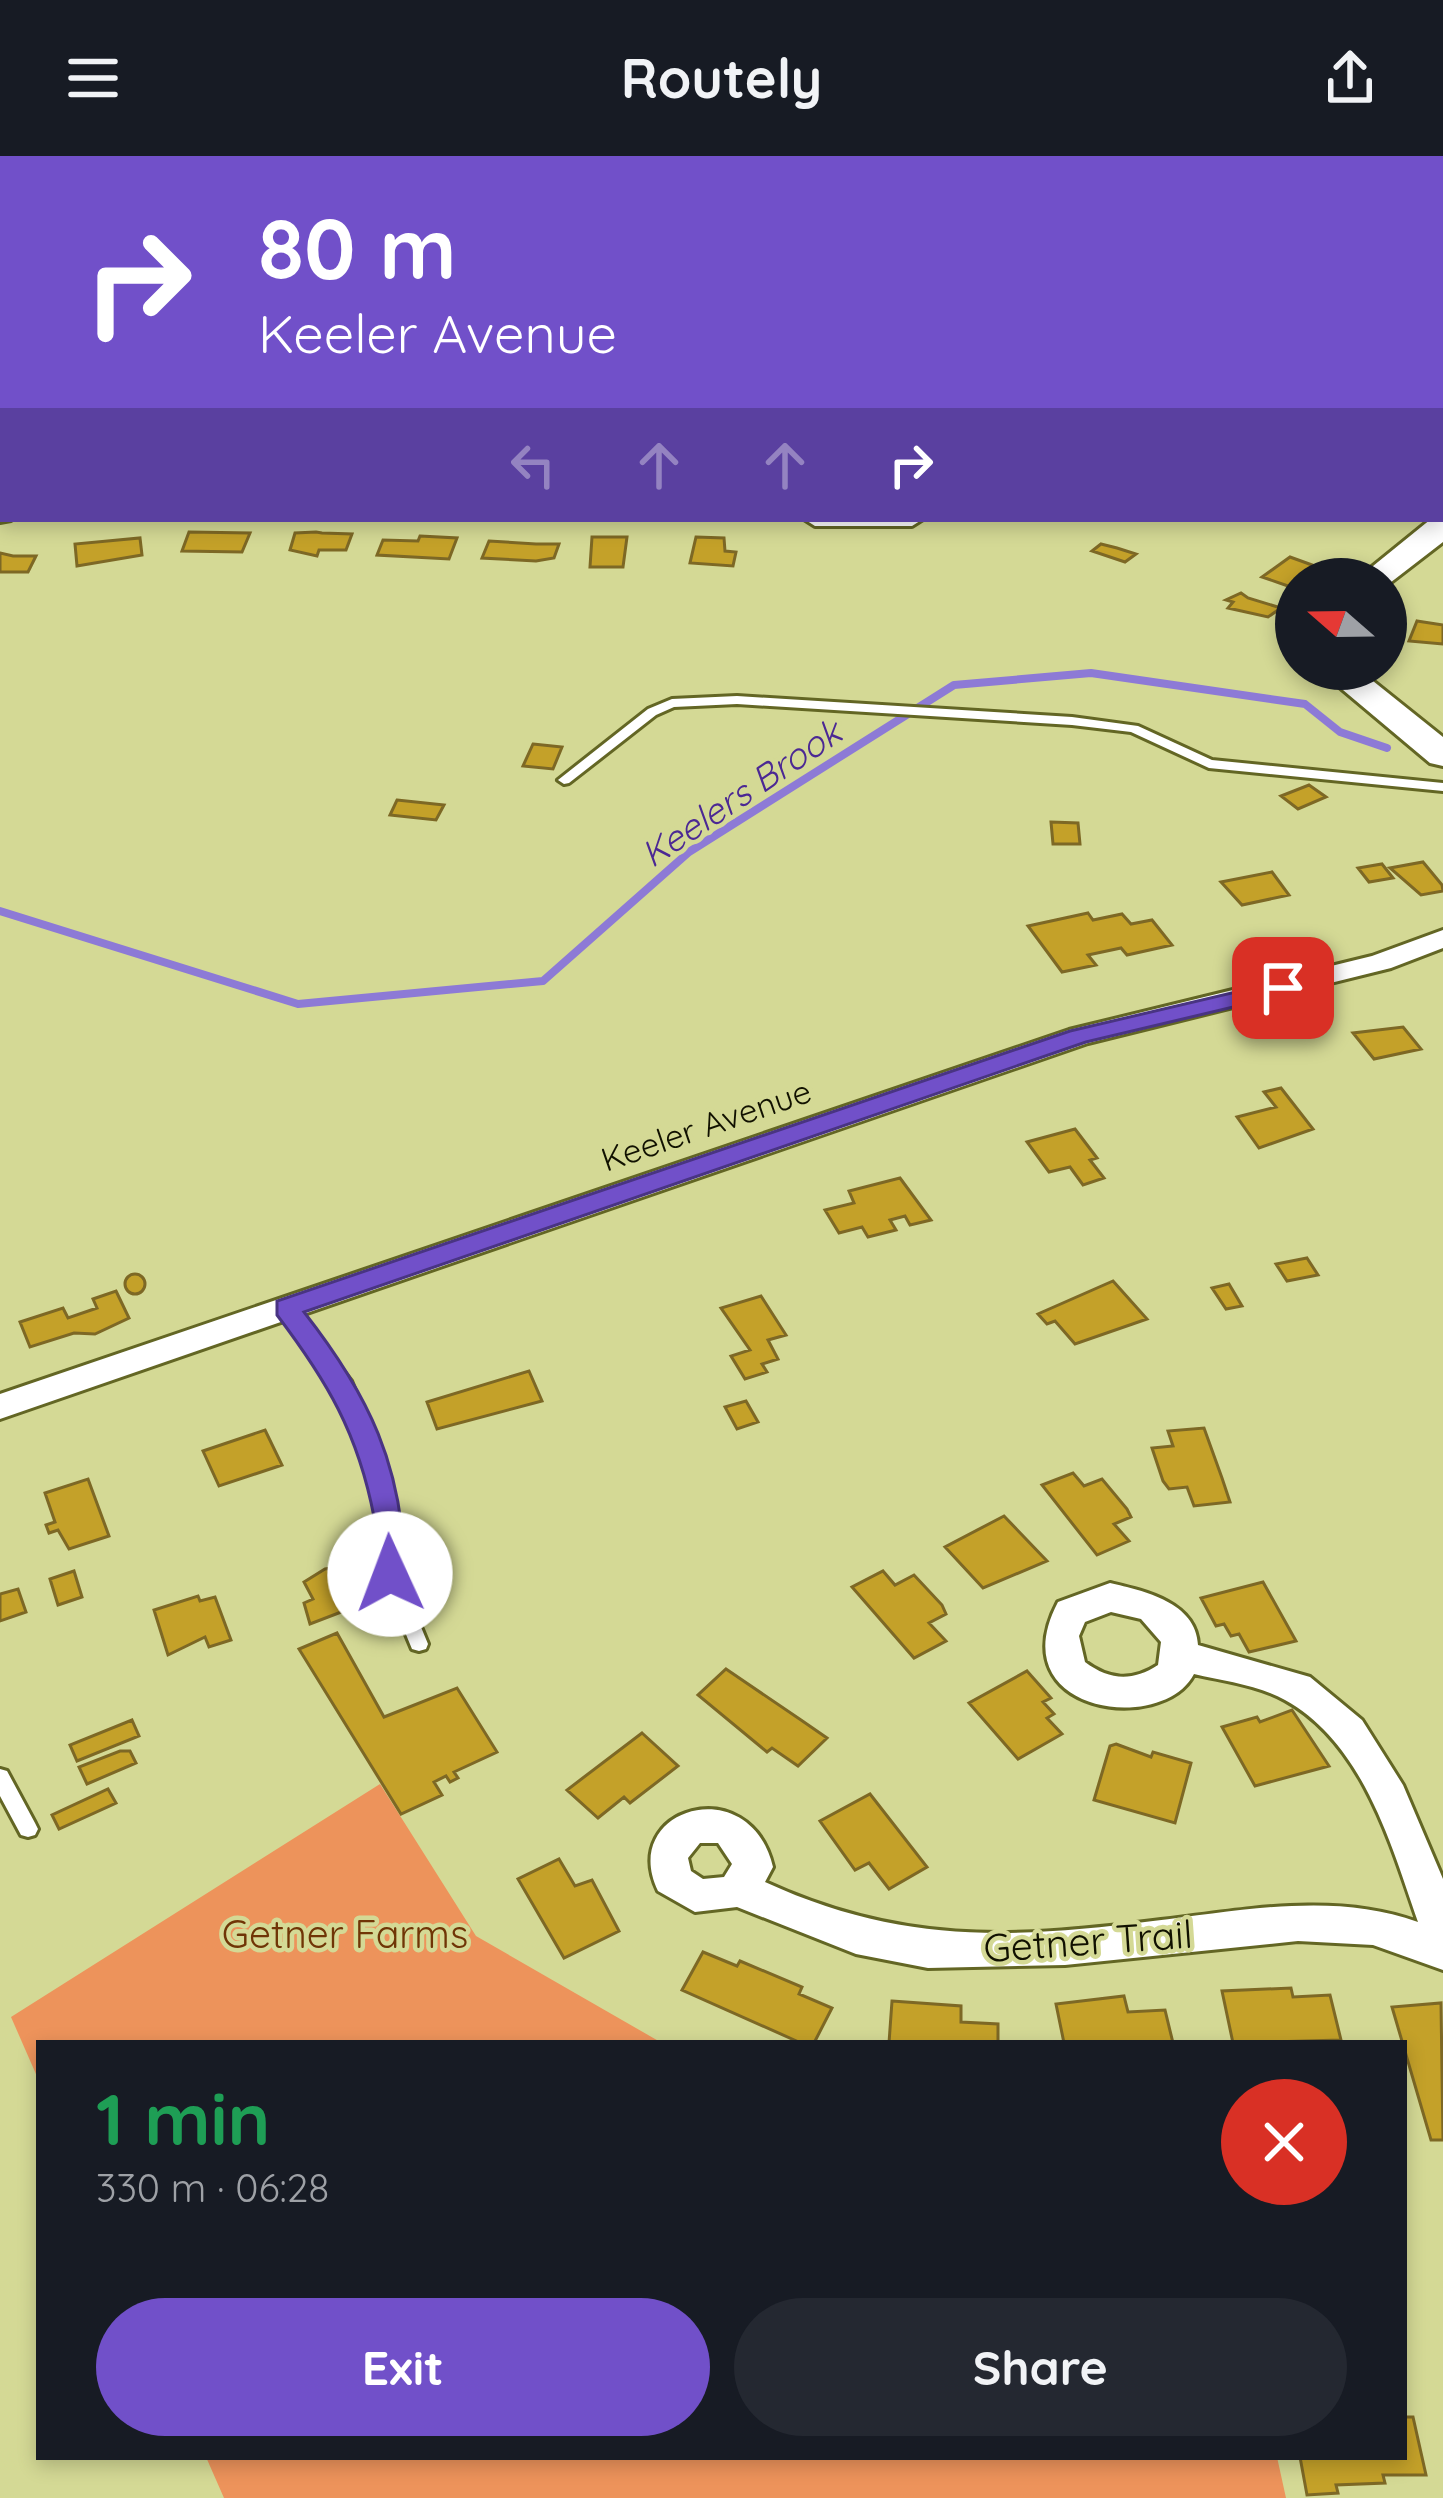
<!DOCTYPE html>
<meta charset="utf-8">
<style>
:root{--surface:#171b24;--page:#242831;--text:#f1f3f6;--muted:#9ea1a6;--accent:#7150c9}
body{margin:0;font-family:Quicksand,sans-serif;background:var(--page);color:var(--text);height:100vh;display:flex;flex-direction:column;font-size:45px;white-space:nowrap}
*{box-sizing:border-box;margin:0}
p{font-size:39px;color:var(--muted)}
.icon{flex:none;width:66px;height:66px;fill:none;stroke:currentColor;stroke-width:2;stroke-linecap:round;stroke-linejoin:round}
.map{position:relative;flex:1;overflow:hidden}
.drawer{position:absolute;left:36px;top:1884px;width:1371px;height:420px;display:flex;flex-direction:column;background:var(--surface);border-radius:0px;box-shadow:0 6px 18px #0003}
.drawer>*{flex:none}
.hud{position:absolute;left:0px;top:0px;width:1443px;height:366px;box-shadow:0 6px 18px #0003;background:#7150c9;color:#fff;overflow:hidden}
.needle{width:78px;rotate:290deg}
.fabs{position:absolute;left:1275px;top:402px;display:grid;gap:24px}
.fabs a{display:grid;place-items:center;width:132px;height:132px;border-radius:50%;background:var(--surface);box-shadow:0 6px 18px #0003;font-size:60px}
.pin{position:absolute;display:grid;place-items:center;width:102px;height:102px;color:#fff;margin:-51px;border-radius:24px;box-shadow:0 6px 18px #0006}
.me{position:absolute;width:132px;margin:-66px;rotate:358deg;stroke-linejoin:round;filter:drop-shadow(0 0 9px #0008)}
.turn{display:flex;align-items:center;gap:42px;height:252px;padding:0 60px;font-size:54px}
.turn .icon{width:156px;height:156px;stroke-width:2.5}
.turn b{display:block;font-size:84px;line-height:102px}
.lanes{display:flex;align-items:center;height:114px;padding:0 60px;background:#0003;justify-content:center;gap:60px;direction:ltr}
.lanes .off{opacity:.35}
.round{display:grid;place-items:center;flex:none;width:126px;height:126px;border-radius:63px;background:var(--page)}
.summary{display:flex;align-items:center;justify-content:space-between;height:204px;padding:0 60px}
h1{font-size:72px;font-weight:700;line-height:90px;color:#1e9e55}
.action{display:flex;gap:24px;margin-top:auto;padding:24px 60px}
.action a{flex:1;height:138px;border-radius:72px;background:var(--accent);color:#fff;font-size:48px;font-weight:700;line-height:138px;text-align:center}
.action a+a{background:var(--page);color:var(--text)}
header{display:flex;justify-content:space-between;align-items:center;height:156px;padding:0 60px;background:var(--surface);font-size:54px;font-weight:700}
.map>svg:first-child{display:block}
.green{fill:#ed935b}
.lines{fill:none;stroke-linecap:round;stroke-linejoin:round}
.stream{stroke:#8d7ad6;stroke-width:8}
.building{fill:#c4a129;stroke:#7d6825;stroke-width:3}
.lane-casing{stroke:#636624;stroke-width:6}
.street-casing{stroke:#636624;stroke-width:6}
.secondary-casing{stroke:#636624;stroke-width:6}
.lane{fill:#fff;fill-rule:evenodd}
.street{fill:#fff;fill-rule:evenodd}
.secondary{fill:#fff;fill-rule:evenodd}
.route{fill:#7150c9;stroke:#493483;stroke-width:3}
.labels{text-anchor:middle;stroke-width:9;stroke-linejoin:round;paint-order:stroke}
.street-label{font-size:33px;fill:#110;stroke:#d4d995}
.water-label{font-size:36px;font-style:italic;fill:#4b2894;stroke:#d4d995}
.near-park-label{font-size:39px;fill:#703506;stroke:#d4d995}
.near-street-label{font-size:39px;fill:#110;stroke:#d4d995}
</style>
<header><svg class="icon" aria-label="menu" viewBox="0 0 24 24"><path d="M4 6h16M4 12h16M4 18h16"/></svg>Routely<svg class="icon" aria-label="share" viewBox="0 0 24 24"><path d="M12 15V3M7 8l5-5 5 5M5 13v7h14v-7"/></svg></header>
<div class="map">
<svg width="1443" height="2342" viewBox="0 0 1443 2342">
<rect width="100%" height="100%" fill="#d4d995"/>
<path class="green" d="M 380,1628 L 476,1780 L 662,1887 L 39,1887 L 39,1925 L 11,1861 Z
M 206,2301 L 1277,2301 L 1286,2342 L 224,2342 Z"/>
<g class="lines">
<path class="stream" d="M 0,755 L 298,848 L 543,825 L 689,696 L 954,529 L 1091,517 L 1305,548 L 1340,576 L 1387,592"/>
</g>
<path class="building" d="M 189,376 L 250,377 L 242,396 L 182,395 Z
M 316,376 L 322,377 L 352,378 L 346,394 L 319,394 L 317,400 L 290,394 L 295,377 Z
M 420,380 L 457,382 L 449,403 L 377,399 L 383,384 L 418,385 Z
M 592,381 L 627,381 L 623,411 L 590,411 Z
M 696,381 L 724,382 L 725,395 L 736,396 L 733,410 L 690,407 Z
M 140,382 L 142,399 L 77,410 L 75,388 Z
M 489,385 L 536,388 L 559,388 L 554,402 L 536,405 L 482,402 Z
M 1101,388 L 1117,392 L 1136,398 L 1125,406 L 1092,395 Z
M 0,397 L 13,400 L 36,400 L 28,416 L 0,416 Z
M 1290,401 L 1315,410 L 1288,430 L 1262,421 Z
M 1241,437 L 1248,442 L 1281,452 L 1268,461 L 1228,452 L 1233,446 L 1226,444 Z
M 1417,465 L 1443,469 L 1443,488 L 1409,485 Z
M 533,588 L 562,591 L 553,613 L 523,610 Z
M 1309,629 L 1326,641 L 1298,653 L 1281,640 Z
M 397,644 L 444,649 L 436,664 L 390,659 Z
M 1051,666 L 1078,667 L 1080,688 L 1053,688 Z
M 1423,706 L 1442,729 L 1443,735 L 1421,739 L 1390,712 Z
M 1382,708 L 1393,722 L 1369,726 L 1358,712 Z
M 1272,716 L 1289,739 L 1242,749 L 1221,726 Z
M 1088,757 L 1093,764 L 1122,758 L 1131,768 L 1152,764 L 1172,789 L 1127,799 L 1121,792 L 1088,799 L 1096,809 L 1062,816 L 1028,770 Z
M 1403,871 L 1421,893 L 1374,903 L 1353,877 Z
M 1281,932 L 1313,973 L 1259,992 L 1237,961 L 1276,951 L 1264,936 Z
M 1075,973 L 1097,1002 L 1090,1004 L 1104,1022 L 1083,1029 L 1070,1011 L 1049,1016 L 1027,986 Z
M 900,1022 L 931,1064 L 910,1069 L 905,1060 L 890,1064 L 896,1074 L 868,1081 L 862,1071 L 839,1077 L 825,1054 L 854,1047 L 849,1035 Z
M 1307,1102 L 1318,1119 L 1287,1125 L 1276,1108 Z
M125 1128a10 10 0 1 1 20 0a10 10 0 1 1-20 0Z
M 1113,1125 L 1147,1163 L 1075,1188 L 1055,1165 L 1047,1168 L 1038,1158 Z
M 1229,1128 L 1242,1150 L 1226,1153 L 1212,1132 Z
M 116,1135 L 129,1162 L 95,1178 L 74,1177 L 30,1191 L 20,1166 L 63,1152 L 68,1162 L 97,1152 L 93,1143 Z
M 761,1140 L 786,1179 L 768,1184 L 778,1203 L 762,1208 L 767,1216 L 745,1223 L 731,1200 L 750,1194 L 721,1152 Z
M 529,1215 L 542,1245 L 437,1273 L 427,1246 Z
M 746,1245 L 758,1266 L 737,1273 L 725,1251 Z
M 1204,1272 L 1222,1322 L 1230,1346 L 1194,1350 L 1187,1331 L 1169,1333 L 1163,1325 L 1152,1292 L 1173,1290 L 1168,1275 Z
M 265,1274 L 282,1309 L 219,1330 L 203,1295 Z
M 1073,1317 L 1084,1330 L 1102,1323 L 1127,1353 L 1131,1361 L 1114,1368 L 1129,1385 L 1097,1399 L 1042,1329 Z
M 88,1323 L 109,1380 L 69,1393 L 58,1374 L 49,1377 L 46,1369 L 55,1366 L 45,1337 Z
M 1004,1360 L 1047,1405 L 983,1432 L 945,1391 Z
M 349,1410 L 362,1448 L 310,1468 L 304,1447 L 313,1443 L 304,1426 L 325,1413 Z
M 74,1415 L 82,1441 L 58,1449 L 50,1423 Z
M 883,1415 L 895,1429 L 914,1419 L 942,1449 L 946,1458 L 929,1467 L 946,1485 L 914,1502 L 852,1431 Z
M 1263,1426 L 1296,1485 L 1249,1496 L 1239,1478 L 1231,1480 L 1224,1468 L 1216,1470 L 1201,1442 Z
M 18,1433 L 26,1456 L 0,1465 L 0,1438 Z
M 198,1440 L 200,1445 L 215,1441 L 231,1484 L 209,1491 L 205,1481 L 168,1499 L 154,1454 Z
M 337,1477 L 384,1561 L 457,1532 L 497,1596 L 454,1616 L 458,1622 L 450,1626 L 446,1620 L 434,1626 L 442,1639 L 401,1658 L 299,1493 Z
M 726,1513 L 801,1564 L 827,1582 L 798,1610 L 772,1592 L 767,1596 L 698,1539 Z
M 1027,1515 L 1051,1542 L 1043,1546 L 1054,1558 L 1047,1562 L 1062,1578 L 1018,1603 L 969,1547 Z
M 1292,1554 L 1329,1610 L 1255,1630 L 1222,1571 L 1257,1561 L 1260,1566 Z
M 132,1564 L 139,1580 L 77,1605 L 70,1589 Z
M 642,1577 L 678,1610 L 630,1647 L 624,1641 L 598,1662 L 567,1634 Z
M 1116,1588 L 1151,1601 L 1153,1596 L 1191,1607 L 1175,1667 L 1094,1644 L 1110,1590 Z
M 120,1595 L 130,1595 L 136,1607 L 87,1628 L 79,1611 Z
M 108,1633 L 116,1647 L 59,1673 L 52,1659 Z
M 870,1638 L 927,1711 L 889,1733 L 869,1707 L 855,1714 L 820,1665 Z
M 559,1703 L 575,1730 L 592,1724 L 619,1775 L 564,1802 L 518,1723 Z
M 703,1796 L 737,1810 L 740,1805 L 802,1831 L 799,1838 L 832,1852 L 814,1887 L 801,1887 L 682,1834 Z
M 1291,1832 L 1293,1841 L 1330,1839 L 1341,1884 L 1233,1887 L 1222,1835 Z
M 1124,1840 L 1128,1856 L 1165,1854 L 1173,1887 L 1064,1887 L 1056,1848 Z
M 892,1845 L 961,1850 L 961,1866 L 998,1868 L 998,1887 L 889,1887 Z
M 1441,1847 L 1443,1984 L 1431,1984 L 1392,1851 Z
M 1404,2261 L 1413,2261 L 1426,2319 L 1383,2319 L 1385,2327 L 1336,2329 L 1338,2337 L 1307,2339 L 1300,2301 L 1404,2301 Z"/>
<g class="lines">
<defs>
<path id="lane" d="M 0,268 L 3,268 L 3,274 L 0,274 Z
M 737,540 L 1072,561 L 1138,570 L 1212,604 L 1443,627 L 1443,635 L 1209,612 L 1131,576 L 1072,569 L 737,548 L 674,551 L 656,559 L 569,627 L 564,628 L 558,624 L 648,553 L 672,543 Z
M 286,1146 L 292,1148 L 351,1225 L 380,1296 L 399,1364 L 399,1418 L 428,1488 L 426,1493 L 419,1495 L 412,1493 L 381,1418 L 381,1364 L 362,1296 L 335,1227 L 280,1156 L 278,1152 Z
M 0,1613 L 7,1615 L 35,1667 L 38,1673 L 35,1679 L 28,1681 L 21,1679 L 0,1640 Z"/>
<path id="street" d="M 0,0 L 9,1 L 10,3 L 3,3 L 0,10 Z
M 391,0 L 410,0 L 389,3 Z
M 652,0 L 670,0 L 650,3 Z
M 970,0 L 991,0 L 968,3 Z
M 1026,0 L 1045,0 L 1047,3 L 1028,3 Z
M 0,108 L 3,108 L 3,120 L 0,120 Z
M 1440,189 L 1443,189 L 1443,201 L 1440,201 Z
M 1440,322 L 1443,322 L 1443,336 L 1440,336 Z
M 0,352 L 3,363 L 11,364 L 0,366 Z
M 804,363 L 923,363 L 912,370 L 815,370 Z
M 1443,774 L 1443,792 L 1391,812 L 1088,887 L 0,1263 L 0,1238 L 1069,874 L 1372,800 Z
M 1110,1427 C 1144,1435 1196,1446 1198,1489 L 1310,1521 L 1362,1564 L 1403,1629 L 1443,1723 L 1443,1814 L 1373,1789 L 1298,1785 L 1065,1809 L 928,1812 L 856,1798 L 737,1751 L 695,1756 L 658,1735 C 618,1652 750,1613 773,1711 L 765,1726 C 900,1788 1009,1783 1153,1765 C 1241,1755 1333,1735 1418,1766 C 1391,1688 1363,1587 1285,1544 C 1258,1529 1224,1525 1194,1518 C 1163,1579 999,1558 1058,1446 ZM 1111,1456 L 1141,1463 L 1161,1486 L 1158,1509 C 1132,1526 1109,1524 1085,1506 L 1079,1480 L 1085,1466 ZM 700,1687 L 718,1687 L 732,1708 L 724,1721 L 703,1723 L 691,1715 L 688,1702 Z"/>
<path id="secondary" d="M 1365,0 L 1392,0 L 1394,3 L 1367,3 Z
M 1440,60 L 1443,61 L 1443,80 L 1440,79 Z
M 1443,360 L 1443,386 L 1386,430 L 1386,423 L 1357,423 L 1431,363 Z
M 1318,513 L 1358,513 L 1443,581 L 1443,610 L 1430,607 Z"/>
</defs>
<use href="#lane" class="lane-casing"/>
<use href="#street" class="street-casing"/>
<use href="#secondary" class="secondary-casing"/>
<use href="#lane" class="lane"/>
<use href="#street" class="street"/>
<use href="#secondary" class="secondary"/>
</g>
<path class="route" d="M 1283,825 L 1292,827 L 1292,837 L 1086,886 L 304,1156 C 369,1239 403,1310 405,1418 L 390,1429 L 379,1426 C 369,1406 378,1382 374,1361 C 358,1277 327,1225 277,1159 L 277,1145 L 1070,875 Z"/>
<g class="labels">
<g class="street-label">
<text transform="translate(706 969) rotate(-19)" y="12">Keeler Avenue</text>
</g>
<g class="water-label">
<text transform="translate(741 637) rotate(-34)" y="13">Keelers Brook</text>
</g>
<g class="near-park-label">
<text x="345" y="1792">Getner Farms</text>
</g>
<g class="near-street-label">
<text transform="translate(1088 1785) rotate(-4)" y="14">Getner Trail</text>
</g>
</g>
</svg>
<div class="fabs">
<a><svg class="needle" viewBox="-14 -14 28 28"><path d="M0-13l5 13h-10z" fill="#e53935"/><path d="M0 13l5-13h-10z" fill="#9ea1a6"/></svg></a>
</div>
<div class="pin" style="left:1283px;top:832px;background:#d93025"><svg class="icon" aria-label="arrive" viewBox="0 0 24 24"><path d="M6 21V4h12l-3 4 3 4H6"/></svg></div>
<svg class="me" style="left:390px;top:1418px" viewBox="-20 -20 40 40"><circle r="19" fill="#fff"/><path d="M0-13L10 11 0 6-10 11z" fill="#7150c9"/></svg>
<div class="hud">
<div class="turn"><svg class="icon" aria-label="right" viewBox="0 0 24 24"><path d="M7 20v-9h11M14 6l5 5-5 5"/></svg><div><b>80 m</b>Keeler Avenue</div></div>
<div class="lanes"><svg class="icon off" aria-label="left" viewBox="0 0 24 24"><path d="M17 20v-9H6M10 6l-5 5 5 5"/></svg><svg class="icon off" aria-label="ahead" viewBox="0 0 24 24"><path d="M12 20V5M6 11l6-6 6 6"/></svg><svg class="icon off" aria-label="ahead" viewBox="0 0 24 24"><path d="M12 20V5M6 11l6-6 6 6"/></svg><svg class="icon" aria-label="right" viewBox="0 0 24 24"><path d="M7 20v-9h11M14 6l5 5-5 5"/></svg></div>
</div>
<section class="drawer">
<div class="summary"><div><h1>1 min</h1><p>330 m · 06:28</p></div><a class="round" style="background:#d93025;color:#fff"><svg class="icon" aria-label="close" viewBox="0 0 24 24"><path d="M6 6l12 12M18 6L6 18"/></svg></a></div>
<div class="action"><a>Exit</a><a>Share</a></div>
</section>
</div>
